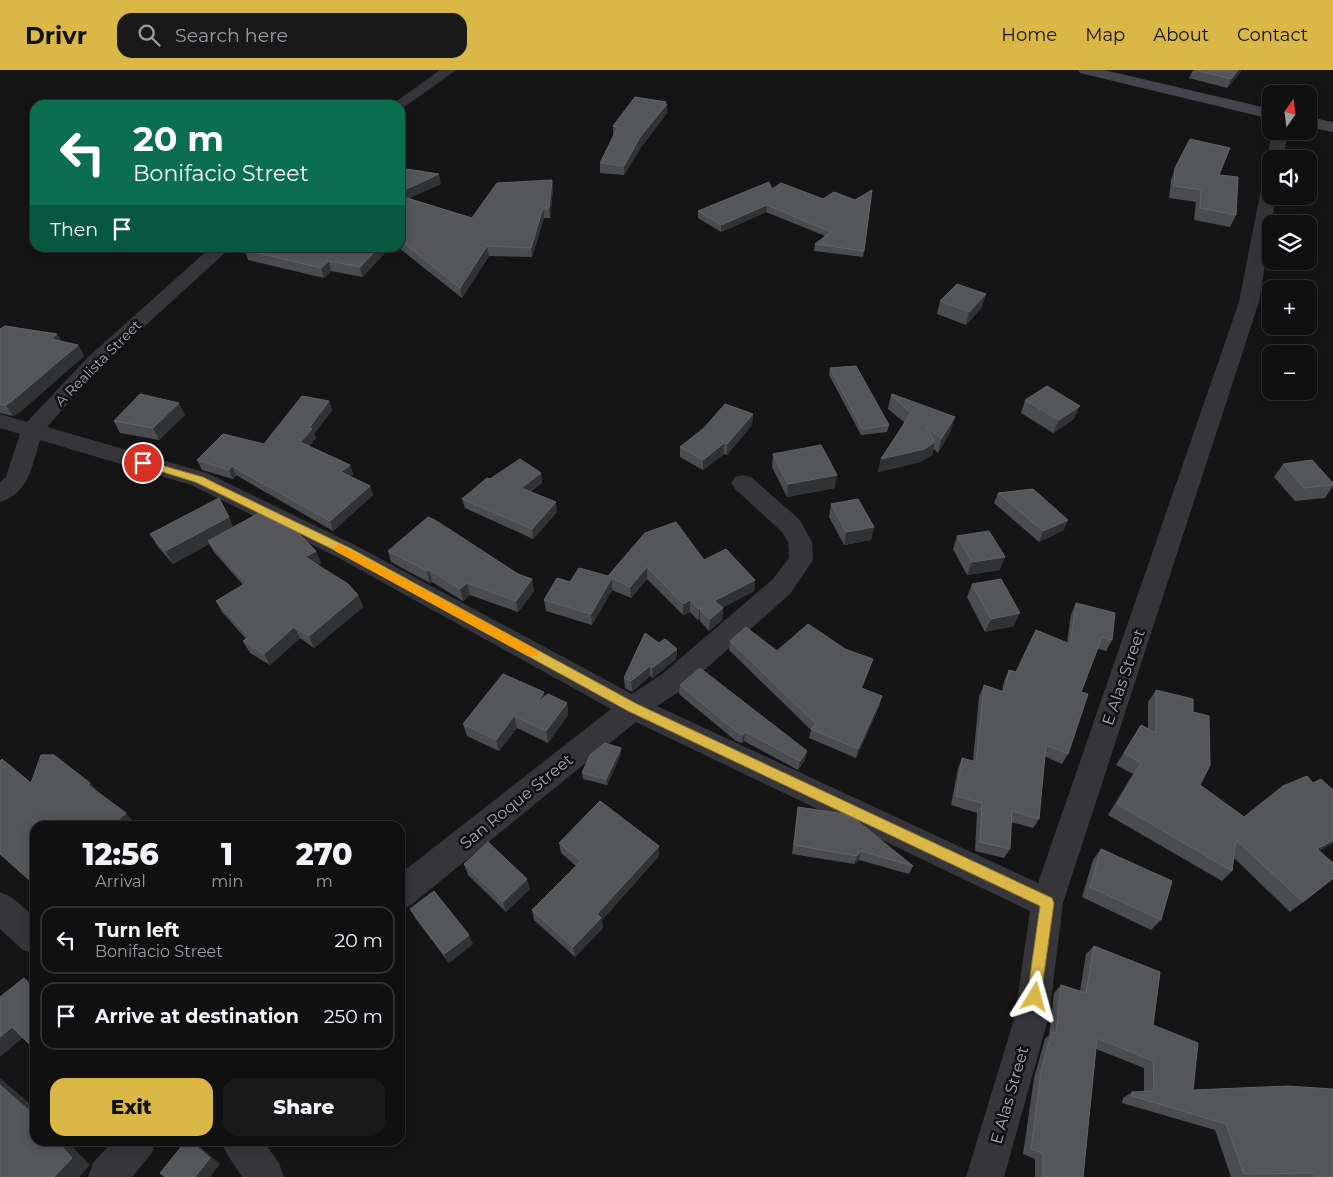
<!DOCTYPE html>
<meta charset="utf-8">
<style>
:root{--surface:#101010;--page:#191919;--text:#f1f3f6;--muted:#9c9d9f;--line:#303030;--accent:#dbb748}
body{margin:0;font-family:Montserrat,sans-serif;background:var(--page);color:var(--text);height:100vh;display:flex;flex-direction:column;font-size:19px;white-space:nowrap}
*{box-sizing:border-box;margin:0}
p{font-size:16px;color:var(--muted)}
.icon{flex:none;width:28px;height:28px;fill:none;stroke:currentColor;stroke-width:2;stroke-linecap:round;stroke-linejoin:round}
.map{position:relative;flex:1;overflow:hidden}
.panel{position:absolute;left:30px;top:751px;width:375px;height:325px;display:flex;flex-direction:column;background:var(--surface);border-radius:15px;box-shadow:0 2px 12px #0003,0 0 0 1px var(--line)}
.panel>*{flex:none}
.banner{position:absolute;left:30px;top:30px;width:375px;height:152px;border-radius:15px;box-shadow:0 2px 12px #0003,0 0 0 1px var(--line);background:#0b6e4f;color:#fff;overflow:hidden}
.needle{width:32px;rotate:14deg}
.fabs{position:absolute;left:1262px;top:15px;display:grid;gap:10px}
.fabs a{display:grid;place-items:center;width:55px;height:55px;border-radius:10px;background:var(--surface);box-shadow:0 2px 12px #0003,0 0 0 1px var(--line);font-size:25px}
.pin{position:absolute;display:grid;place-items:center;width:42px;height:42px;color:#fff;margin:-21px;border:2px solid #fff;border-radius:50%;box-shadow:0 1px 5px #0007}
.me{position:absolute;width:55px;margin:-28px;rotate:8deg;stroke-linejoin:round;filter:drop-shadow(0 0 4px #0008)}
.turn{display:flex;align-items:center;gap:18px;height:105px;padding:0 20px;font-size:22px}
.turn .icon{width:65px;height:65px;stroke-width:2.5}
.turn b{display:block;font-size:35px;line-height:42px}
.then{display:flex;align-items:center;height:48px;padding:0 20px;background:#0003;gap:10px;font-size:19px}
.eta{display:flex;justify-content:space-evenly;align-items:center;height:85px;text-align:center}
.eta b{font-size:30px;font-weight:800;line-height:35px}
.action{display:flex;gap:10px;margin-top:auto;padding:10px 20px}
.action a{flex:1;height:58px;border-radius:15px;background:var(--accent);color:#111;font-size:20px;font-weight:800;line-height:58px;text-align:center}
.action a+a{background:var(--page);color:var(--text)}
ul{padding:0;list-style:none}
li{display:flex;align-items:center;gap:15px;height:68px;margin:0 10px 8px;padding:0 10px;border:2px solid var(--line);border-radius:15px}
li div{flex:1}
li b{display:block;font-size:19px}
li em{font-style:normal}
header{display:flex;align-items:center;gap:30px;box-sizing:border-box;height:70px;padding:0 25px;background:var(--accent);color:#111}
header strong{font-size:24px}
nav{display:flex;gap:28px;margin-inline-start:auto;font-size:18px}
.search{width:350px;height:45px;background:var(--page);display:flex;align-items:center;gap:12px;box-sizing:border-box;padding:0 18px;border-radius:15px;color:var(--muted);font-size:19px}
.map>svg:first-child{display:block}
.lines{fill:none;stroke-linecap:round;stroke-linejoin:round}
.minor{fill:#36363a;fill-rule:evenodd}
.secondary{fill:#44454a;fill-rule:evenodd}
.wall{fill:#4b4c50}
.shaded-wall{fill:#313234}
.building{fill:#55565a;stroke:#626468}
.route{fill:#dbb748;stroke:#8e772f}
.slow{fill:#f59e0b}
.labels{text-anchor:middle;stroke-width:5;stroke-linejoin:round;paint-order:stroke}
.far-street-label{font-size:14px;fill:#a8abb4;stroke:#101011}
.street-label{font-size:16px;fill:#a8abb4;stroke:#101011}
</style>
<header>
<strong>Drivr</strong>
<div class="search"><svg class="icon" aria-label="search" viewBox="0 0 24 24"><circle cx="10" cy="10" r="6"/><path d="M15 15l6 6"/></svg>Search here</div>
<nav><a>Home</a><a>Map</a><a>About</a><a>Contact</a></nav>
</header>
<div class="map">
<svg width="1333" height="1107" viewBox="0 0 1333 1107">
<rect width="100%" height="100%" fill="#151516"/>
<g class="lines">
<path class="minor" d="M 440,0 L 456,0 L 403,38 L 400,39 L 400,35 L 391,35 Z
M 1272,61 L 1288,61 L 1283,89 L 1271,89 L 1271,93 L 1267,89 Z
M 1271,104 L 1271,126 L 1276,126 L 1259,232 L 1063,833 L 1049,946 L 1004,1107 L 966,1107 L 1015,946 L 1030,841 L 636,652 L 411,835 L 400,839 L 400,804 L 611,639 L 337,487 L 191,415 L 40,370 C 32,395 29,424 0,432 L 0,412 L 6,407 L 20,364 L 0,358 L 0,344 L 27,352 L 87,288 L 210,178 L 229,178 L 226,182 L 101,296 L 47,357 L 207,403 L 355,475 L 632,624 L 662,604 L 772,510 L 789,488 L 788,472 L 782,462 L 735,419 L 731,413 L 735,407 L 743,405 L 751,407 L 800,450 L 812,472 L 813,490 L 790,524 L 682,620 L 657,636 L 1038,813 L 1239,232 L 1263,109 L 1265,106 Z
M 0,822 L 11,827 L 35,847 L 35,884 L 23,880 L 0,859 Z
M 113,1071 L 157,1071 L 151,1084 L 132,1107 L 88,1107 L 93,1093 Z
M 221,1071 L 263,1071 L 279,1093 L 284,1107 L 242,1107 L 227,1084 Z"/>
<path class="secondary" d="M 1078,0 L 1104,0 L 1271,39 L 1271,49 L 1080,3 Z
M 1309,47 L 1333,52 L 1333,62 L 1309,57 Z"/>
</g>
<path class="wall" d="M 1193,0 L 1242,0 L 1227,18 L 1189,8 Z
M 666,34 L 667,43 L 641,77 L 624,105 L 600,103 L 600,93 L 613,66 L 613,56 Z
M 400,98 L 441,114 L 409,128 L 472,148 L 552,110 L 553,119 L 550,148 L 544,148 L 532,187 L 489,186 L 462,228 L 399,178 L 400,178 Z
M 1175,98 L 1219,105 L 1236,145 L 1230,157 L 1194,150 L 1196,132 L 1169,128 L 1171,110 Z
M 772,119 L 823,129 L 855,130 L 872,120 L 863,187 L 814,181 L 815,174 L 825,166 L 766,142 L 721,162 L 698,148 L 698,141 Z
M 390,178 L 362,207 L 331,201 L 324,208 L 248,190 L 245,180 Z
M 940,231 L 982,237 L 966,255 L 937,244 Z
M 0,259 L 57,264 L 61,271 L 78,275 L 84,286 L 20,342 L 13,346 L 0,343 Z
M 830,298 L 889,355 L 887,362 L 861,365 L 829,305 Z
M 891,325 L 951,360 L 938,383 L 934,379 L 932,385 L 920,392 L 878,402 L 881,389 L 905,353 L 888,339 Z
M 1025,330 L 1074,349 L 1053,363 L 1021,343 Z
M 329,331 L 332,340 L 314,364 L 316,368 L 309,376 L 350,395 L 353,404 L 350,406 L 370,416 L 373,425 L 333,461 L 236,405 L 233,409 L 202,400 L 197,390 L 264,374 Z
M 753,344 L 752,355 L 727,385 L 724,384 L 703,400 L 680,387 L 680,377 Z
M 185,345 L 159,370 L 120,363 L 114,351 Z
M 773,384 L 835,418 L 787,427 L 772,397 Z
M 1283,394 L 1333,413 L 1333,416 L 1325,428 L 1295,431 L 1274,407 Z
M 541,403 L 542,413 L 530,422 L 557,442 L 533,469 L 465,438 L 462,429 L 490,409 Z
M 998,423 L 1064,460 L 1039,472 L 994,433 Z
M 831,434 L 874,457 L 871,470 L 844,475 L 829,447 Z
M 234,457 L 316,481 L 321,493 L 317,495 L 358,525 L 363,537 L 314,578 L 300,568 L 270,595 L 250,583 L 243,571 L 246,569 L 222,542 L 216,531 L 243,515 L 214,482 L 209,474 L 173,494 L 158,477 L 150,464 Z
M 645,463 L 704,490 L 755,510 L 754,521 L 722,538 L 723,538 L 722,550 L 709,561 L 700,551 L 700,550 L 698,550 L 690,542 L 683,545 L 647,509 L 631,528 L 612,520 L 592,555 L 546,541 L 544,530 L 570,512 L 608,506 Z
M 957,466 L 1000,500 L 967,505 L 953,479 Z
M 388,481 L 518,504 L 532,509 L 534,521 L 518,542 L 470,525 L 463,531 L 432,512 L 430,513 L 391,492 Z
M 972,514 L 1014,556 L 985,562 L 967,527 Z
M 1076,533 L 1112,570 L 1106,581 L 1098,579 L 1081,622 L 1068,684 L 1062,694 L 1044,686 L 1039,749 L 1033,758 L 1011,752 L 1010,779 L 1004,788 L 975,781 L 977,743 L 951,735 L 958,698 L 962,688 L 973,691 L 979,626 L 984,615 L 1002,621 L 1004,611 L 1009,600 L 1016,602 L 1067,573 L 1071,544 Z
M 730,571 L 777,581 L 870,598 L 862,618 L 880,635 L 856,688 L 809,668 L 811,660 L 729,580 Z
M 659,573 L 677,579 L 676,589 L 653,608 L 650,606 L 632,622 L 625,618 L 624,608 Z
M 680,615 L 805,690 L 798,700 L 744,671 L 742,673 L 736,671 L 679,624 Z
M 1156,620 L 1193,642 L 1200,715 L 1244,747 L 1313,713 L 1333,720 L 1333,773 L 1319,781 L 1333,809 L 1290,842 L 1234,788 L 1232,801 L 1222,811 L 1108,745 L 1133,704 L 1116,695 L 1141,655 L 1148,659 L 1148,632 Z
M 544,627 L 567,633 L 568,645 L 548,673 L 517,658 L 499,681 L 467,666 L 463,654 Z
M 621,684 L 607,715 L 583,709 L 582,703 Z
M 798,737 L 913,796 L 909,804 L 859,790 L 854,794 L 792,784 L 797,745 Z
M 559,773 L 659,776 L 659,786 L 602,850 L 603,858 L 575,887 L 534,850 L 532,840 L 576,796 L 561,783 Z
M 1101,779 L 1161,850 L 1151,860 L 1082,827 L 1093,790 Z
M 464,794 L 530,819 L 506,842 L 468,805 Z
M 410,839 L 473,874 L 449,893 L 416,849 Z
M 1094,876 L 1153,955 L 1193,1020 L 1333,1107 L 1231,1107 L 1215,1060 L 1122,1033 L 1123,1028 L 1132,1022 L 1144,1022 L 1144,998 L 1096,979 L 1083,1107 L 1035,1107 L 1035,1089 L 1023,1084 L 1034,1008 L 1045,969 L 1049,965 L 1054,923 L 1061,915 L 1080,921 L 1086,884 Z"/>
<path class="shaded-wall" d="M 1238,0 L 1242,0 L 1227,18 L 1231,9 Z
M 666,32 L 666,35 L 667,34 L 667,43 L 641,77 L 624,105 L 624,96 L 640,67 Z
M 439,104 L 441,114 L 400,132 L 400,122 Z
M 552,110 L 553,119 L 550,148 L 549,138 Z
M 767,135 L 766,142 L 721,162 L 721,155 Z
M 543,138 L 544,148 L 532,187 L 531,178 Z
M 487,176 L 489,186 L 462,228 L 460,218 Z
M 378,178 L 390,178 L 362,207 L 360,197 Z
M 329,191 L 331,201 L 324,208 L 321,198 Z
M 986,224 L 982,237 L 966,255 L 969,242 Z
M 57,264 L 63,275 L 51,269 Z
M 78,275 L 84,286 L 20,342 L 13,346 L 6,335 Z
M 329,331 L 332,340 L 314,364 L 316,368 L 303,382 L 300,372 L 309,358 Z
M 179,333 L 185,345 L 159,370 L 153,358 Z
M 1080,336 L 1074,349 L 1053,363 L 1059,350 Z
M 753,344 L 752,355 L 727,385 L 727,374 Z
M 955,347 L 951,360 L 938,383 L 941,369 Z
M 935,372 L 932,385 L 920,392 L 878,402 L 881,389 Z
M 724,373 L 724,384 L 703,400 L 703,390 Z
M 350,395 L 353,404 L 344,411 L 341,402 Z
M 232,396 L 236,405 L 233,409 L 229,400 Z
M 541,403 L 542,413 L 522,427 L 521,418 Z
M 837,405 L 835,418 L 787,427 L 788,414 Z
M 370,416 L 373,425 L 333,461 L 330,451 Z
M 556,432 L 557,442 L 533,469 L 532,459 Z
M 229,447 L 235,460 L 208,471 L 209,474 L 173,494 L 165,481 Z
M 1068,450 L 1064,460 L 1039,472 L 1043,461 Z
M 874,457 L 871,470 L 844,475 L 846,462 Z
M 316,481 L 321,493 L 310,499 L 305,487 Z
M 1005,487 L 1000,500 L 967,505 L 972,492 Z
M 647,497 L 647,509 L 631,528 L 630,517 Z
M 429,500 L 432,512 L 430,513 L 427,501 Z
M 612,508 L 612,520 L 592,555 L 591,544 Z
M 532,509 L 534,521 L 518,542 L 516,531 Z
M 755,510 L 754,521 L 713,543 L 714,531 Z
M 467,513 L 470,525 L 463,531 L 460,519 Z
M 358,525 L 363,537 L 314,578 L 309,566 Z
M 690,530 L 690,542 L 683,545 L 683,534 Z
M 703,537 L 700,540 L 700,550 L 698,550 L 699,539 Z
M 723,538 L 722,550 L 709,561 L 710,549 Z
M 1020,543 L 1014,556 L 985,562 L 991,549 Z
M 294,557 L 300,568 L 270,595 L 264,584 Z
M 677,579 L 676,589 L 653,608 L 652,598 Z
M 873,589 L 870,598 L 859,627 L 861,618 Z
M 650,596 L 650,606 L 632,622 L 631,611 Z
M 544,622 L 546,635 L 537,633 Z
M 882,626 L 880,635 L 856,688 L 858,679 Z
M 567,633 L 568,645 L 548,673 L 546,661 Z
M 514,646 L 517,658 L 499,681 L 496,670 Z
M 745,662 L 744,671 L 742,673 L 743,665 Z
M 621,678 L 621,684 L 607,715 L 606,709 Z
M 807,681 L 805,690 L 798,700 L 800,691 Z
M 90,713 L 99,722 L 88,715 Z
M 126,743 L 134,752 L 130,756 L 111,756 Z
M 1333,770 L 1333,773 L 1305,790 L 1317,779 Z
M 659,776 L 659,786 L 602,850 L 603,858 L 575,887 L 573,877 L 597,844 Z
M 861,781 L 859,790 L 854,794 L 857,786 Z
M 527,809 L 530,819 L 506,842 L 503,832 Z
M 469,865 L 473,874 L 449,893 L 444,884 Z
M 24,908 L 35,915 L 35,921 Z
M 12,957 L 26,965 L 0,987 L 0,967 Z
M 0,1008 L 35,1038 L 35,1046 L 0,1015 Z
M 57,1071 L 73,1071 L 75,1073 L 72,1076 L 90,1095 L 79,1107 L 54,1107 Z
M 190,1071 L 198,1075 L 220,1094 L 210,1107 L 195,1107 Z"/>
<path class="building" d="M 1196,0 L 1238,0 L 1231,9 Z
M 635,27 L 666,32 L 664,34 L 667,34 L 640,67 L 624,96 L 600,93 L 618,57 L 613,56 Z
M 1190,69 L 1230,78 L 1219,105 L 1238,107 L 1236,145 L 1200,138 L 1201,120 L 1174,116 L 1175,98 Z
M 400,98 L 439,104 L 400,122 Z
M 552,110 L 549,138 L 543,138 L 531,178 L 487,176 L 460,218 L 400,170 L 400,126 L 472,148 L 497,113 Z
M 769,112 L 772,119 L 781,113 L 823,129 L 834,122 L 855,130 L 872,120 L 864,181 L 815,174 L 831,162 L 767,135 L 721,155 L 698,141 Z
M 245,178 L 378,178 L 360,197 L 329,191 L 321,198 L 245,180 Z
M 957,214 L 986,224 L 969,242 L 940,231 Z
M 5,256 L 57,264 L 51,269 L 78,275 L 12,331 L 6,335 L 0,334 L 0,259 Z
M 856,296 L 889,355 L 862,359 L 830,298 Z
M 1047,316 L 1080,336 L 1059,350 L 1025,330 Z
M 140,324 L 179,333 L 153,358 L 114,351 Z
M 892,324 L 955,347 L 941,369 L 925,355 L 935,372 L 924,379 L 881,389 L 911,343 L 891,325 Z
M 302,326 L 329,331 L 309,358 L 312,359 L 300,372 L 350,395 L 341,402 L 370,416 L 330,451 L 232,396 L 229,400 L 197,390 L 223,364 L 264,374 Z
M 725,334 L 753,344 L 727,374 L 724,373 L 703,390 L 680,377 L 704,358 Z
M 821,375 L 837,405 L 788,414 L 773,384 Z
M 520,389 L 541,403 L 521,418 L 556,432 L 532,459 L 462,429 L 487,408 L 490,409 Z
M 1312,390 L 1333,413 L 1333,415 L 1304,418 L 1283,394 Z
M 1033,419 L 1068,450 L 1043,461 L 998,423 Z
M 219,428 L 229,447 L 165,481 L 150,464 Z
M 858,429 L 874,457 L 846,462 L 831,434 Z
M 261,442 L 293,458 L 316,481 L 305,487 L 348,514 L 358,525 L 309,566 L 294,557 L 264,584 L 243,571 L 249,567 L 216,531 L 246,513 L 208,471 Z
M 428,447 L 435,450 L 518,504 L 532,509 L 516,531 L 467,513 L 460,519 L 429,500 L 427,501 L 388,481 Z
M 676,452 L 704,490 L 726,479 L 755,510 L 714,531 L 723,538 L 710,549 L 700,540 L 703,537 L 699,539 L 690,530 L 683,534 L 647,497 L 630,517 L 612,508 L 591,544 L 544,530 L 557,508 L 570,512 L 579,498 L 608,506 L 645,463 Z
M 989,461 L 1005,487 L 972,492 L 957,466 Z
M 1001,509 L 1020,543 L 991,549 L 972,514 Z
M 1076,533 L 1115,543 L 1112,570 L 1102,567 L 1081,622 L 1088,624 L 1068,684 L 1046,675 L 1039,749 L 1012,741 L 1010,779 L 980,772 L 982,733 L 956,726 L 962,688 L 976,692 L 984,615 L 1004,622 L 1009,600 L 1016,602 L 1036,560 L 1070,574 Z
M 808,554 L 845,579 L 873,589 L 861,618 L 882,626 L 858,679 L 811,659 L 816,654 L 730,571 L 746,557 L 777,581 Z
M 645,563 L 659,573 L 665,569 L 677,579 L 652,598 L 650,596 L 631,611 L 624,608 Z
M 700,598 L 807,681 L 800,691 L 745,662 L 743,665 L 737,662 L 680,615 Z
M 503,604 L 544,622 L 537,633 L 548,624 L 567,633 L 546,661 L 514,646 L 496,670 L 463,654 Z
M 1156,620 L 1193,629 L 1193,642 L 1209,646 L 1210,695 L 1200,715 L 1244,747 L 1283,716 L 1307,706 L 1313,713 L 1321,709 L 1333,720 L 1333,770 L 1317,779 L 1333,793 L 1333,808 L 1303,832 L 1236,770 L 1232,801 L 1117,734 L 1141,693 L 1124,683 L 1141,655 L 1156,663 Z
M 605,673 L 621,678 L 606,709 L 582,703 L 590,685 Z
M 41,685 L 54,685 L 90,713 L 88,715 L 126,743 L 111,756 L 35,756 L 35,815 L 0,784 L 0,691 L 2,689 L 31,713 Z
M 600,731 L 659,776 L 597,844 L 601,848 L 573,877 L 532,840 L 581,791 L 559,773 Z
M 798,737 L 844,744 L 855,749 L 913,796 L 861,781 L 857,786 L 794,775 Z
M 488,772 L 527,809 L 503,832 L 464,794 Z
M 1101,779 L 1172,811 L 1161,850 L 1090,817 Z
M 434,821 L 469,865 L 444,884 L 410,839 Z
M 1094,876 L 1160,902 L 1153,955 L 1198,973 L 1193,1020 L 1287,1016 L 1333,1019 L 1333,1107 L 1315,1107 L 1313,1103 L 1244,1104 L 1226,1054 L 1132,1026 L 1132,1022 L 1154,1021 L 1153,991 L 1097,968 L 1083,1107 L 1043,1107 L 1043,1083 L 1031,1079 L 1041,1001 L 1052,962 L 1056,963 L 1061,915 L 1086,923 Z
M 24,908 L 35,921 L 35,980 L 12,957 L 0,967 L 0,927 Z
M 0,1015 L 35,1046 L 35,1071 L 57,1071 L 72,1088 L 54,1107 L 0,1107 Z
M 186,1071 L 190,1071 L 210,1088 L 195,1107 L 165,1107 L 160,1103 Z"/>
<path class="route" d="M 143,390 L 203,407 L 219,415 L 350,478 L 637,634 L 1052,828 L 1054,833 L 1040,932 L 1035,934 L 1030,932 L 1027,927 L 1040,836 L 628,641 L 342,484 L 212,420 L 195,412 L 140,395 L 140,391 Z"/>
<path class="slow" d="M 339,474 L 537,580 L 538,583 L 537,586 L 528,586 L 335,481 L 334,478 Z"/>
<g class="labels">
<g class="far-street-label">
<text transform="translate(98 293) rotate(-45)" y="5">A Realista Street</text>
</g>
<g class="street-label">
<text transform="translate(1123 607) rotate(-71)" y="6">E Alas Street</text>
<text transform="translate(516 731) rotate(-39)" y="6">San Roque Street</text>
<text transform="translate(1009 1025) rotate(-74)" y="6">E Alas Street</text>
</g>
</g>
</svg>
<div class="fabs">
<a><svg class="needle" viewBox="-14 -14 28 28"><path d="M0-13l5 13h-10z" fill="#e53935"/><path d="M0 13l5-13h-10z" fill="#9c9d9f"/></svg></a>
<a><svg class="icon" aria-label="sound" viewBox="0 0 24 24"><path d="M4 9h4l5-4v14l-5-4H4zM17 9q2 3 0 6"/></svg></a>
<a><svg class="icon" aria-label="layers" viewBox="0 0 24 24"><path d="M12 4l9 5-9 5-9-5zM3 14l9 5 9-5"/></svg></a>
<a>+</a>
<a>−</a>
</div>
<div class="pin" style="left:143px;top:393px;background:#d93025"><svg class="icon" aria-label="arrive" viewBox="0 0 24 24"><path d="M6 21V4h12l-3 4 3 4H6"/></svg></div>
<svg class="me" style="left:1035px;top:927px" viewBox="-20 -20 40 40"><path d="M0-17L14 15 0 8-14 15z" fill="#dbb748" stroke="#fff" stroke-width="4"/></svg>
<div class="banner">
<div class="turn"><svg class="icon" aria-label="left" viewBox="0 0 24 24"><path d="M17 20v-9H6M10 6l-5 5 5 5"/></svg><div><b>20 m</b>Bonifacio Street</div></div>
<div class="then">Then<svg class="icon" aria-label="arrive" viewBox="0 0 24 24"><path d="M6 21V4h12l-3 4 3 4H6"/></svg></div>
</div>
<section class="panel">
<div class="eta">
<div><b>12:56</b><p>Arrival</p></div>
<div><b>1</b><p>min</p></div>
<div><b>270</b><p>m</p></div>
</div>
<ul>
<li><svg class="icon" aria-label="left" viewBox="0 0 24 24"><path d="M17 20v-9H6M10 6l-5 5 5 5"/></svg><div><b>Turn left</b><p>Bonifacio Street</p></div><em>20 m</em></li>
<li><svg class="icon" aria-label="arrive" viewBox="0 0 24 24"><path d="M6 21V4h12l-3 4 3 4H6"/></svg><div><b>Arrive at destination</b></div><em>250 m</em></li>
</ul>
<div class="action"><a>Exit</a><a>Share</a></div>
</section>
</div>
